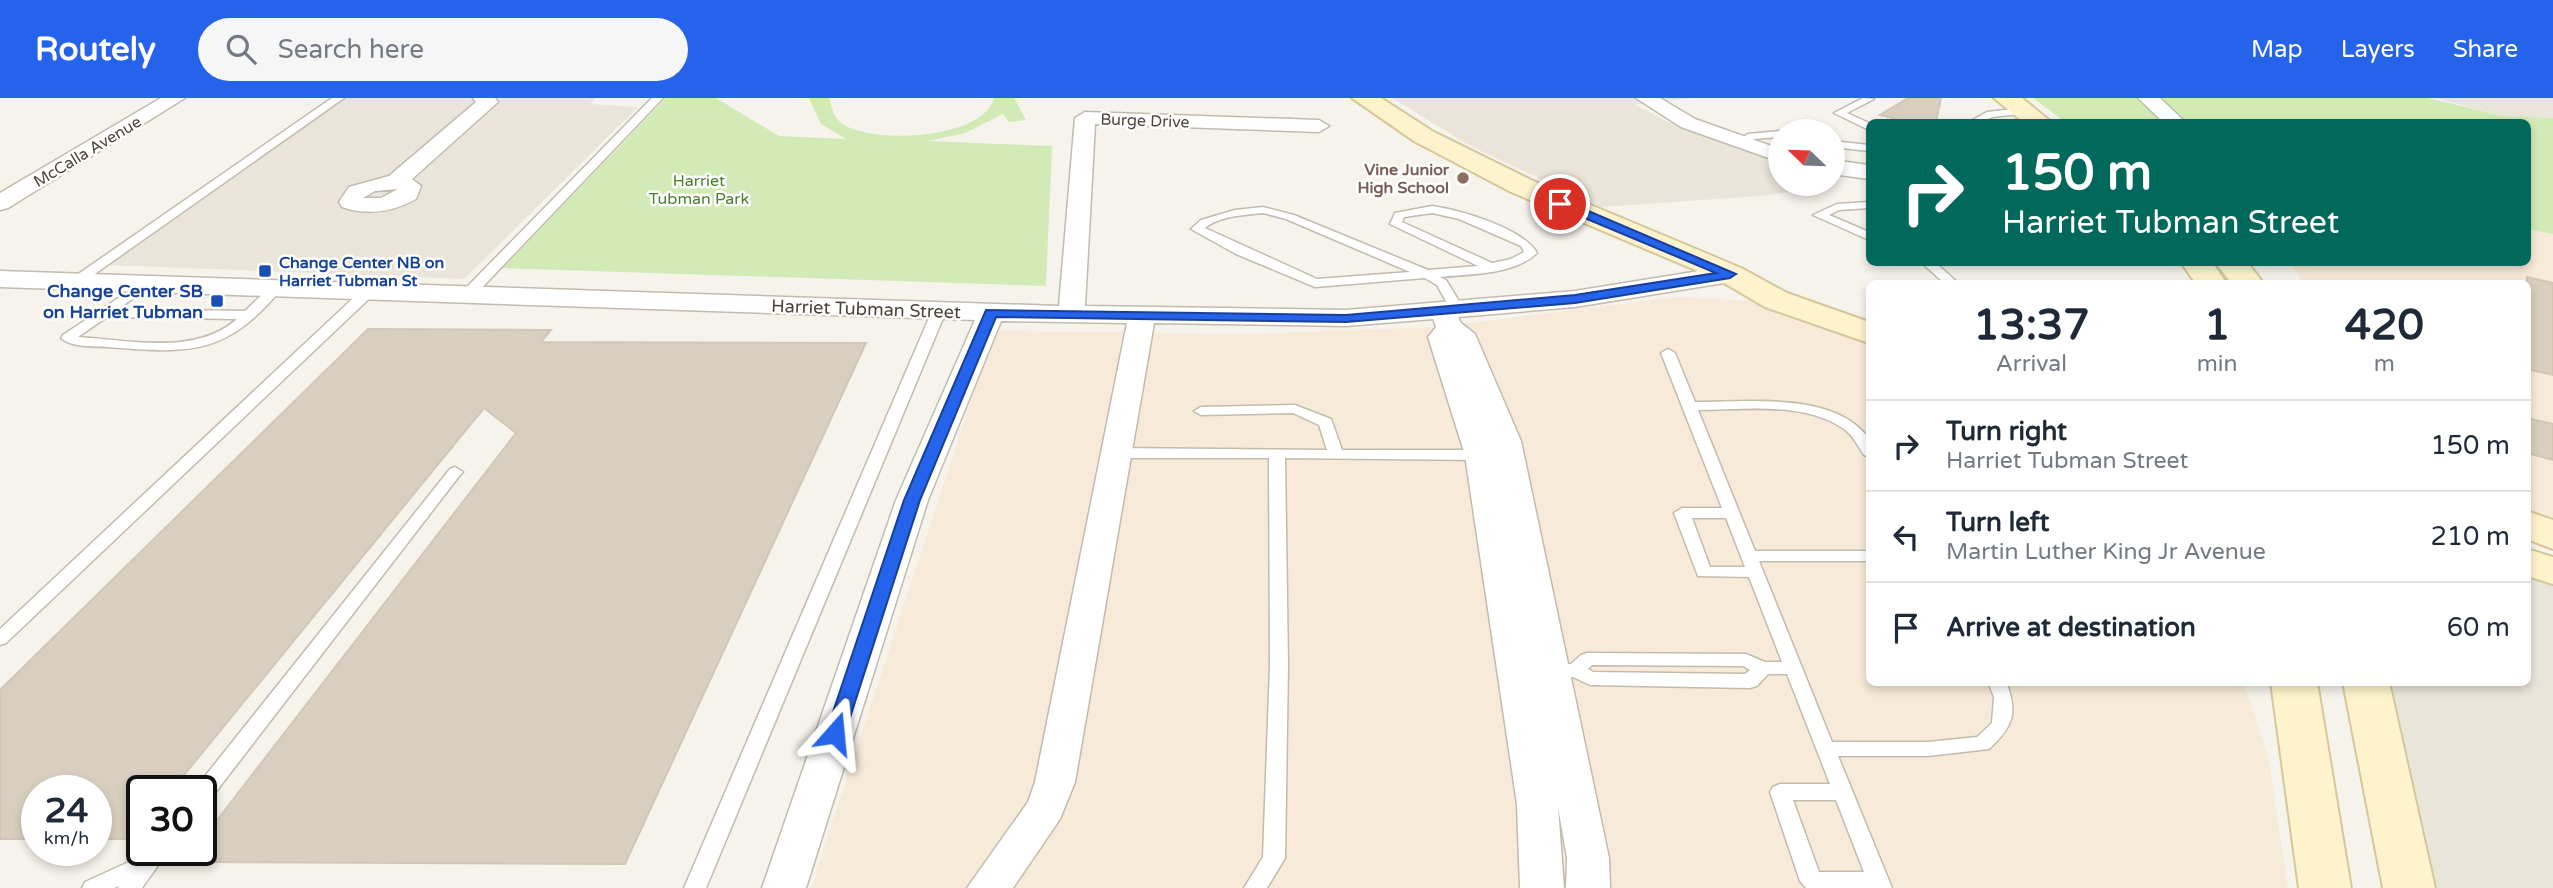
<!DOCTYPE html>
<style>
:root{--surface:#fff;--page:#f6f6f7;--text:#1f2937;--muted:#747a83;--line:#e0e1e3;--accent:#2563eb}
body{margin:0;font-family:"Varela Round",sans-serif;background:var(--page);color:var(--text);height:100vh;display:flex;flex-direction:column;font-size:26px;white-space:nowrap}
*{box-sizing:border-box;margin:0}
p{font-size:23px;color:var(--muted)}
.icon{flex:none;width:38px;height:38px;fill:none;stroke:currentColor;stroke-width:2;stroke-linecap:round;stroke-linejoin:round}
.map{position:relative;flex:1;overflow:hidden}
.details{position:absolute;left:1866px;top:182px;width:665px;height:406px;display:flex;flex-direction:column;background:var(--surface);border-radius:10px;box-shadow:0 4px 10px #0003}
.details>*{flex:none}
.guide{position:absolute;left:1866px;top:21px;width:665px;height:147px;border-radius:10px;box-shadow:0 4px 10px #0003;background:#00695c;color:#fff;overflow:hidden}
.needle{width:46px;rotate:293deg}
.controls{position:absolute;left:1768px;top:21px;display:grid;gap:14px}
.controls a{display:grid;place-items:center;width:77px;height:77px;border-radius:50%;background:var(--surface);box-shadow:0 4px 10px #0003;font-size:35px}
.speed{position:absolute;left:21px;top:677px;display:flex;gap:14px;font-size:35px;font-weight:700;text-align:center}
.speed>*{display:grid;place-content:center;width:91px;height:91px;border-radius:50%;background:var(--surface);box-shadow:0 4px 10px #0003;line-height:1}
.speed small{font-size:18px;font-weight:400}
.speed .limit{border:4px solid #111;border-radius:10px;background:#fff;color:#111}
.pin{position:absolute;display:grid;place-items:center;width:60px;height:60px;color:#fff;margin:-30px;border:4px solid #fff;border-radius:50%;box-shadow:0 2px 7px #0007}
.me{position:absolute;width:77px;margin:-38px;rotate:18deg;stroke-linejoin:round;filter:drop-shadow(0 0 5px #0008)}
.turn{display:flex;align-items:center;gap:24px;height:147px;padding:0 21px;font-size:32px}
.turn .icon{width:91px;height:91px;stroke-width:2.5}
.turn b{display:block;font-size:49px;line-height:60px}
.eta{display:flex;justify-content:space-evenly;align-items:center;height:119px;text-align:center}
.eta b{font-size:42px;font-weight:700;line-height:49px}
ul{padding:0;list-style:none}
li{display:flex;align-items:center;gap:21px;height:91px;padding:0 21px;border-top:2px solid var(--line)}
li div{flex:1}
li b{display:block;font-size:26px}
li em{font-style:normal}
header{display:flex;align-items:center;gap:42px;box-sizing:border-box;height:98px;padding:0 35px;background:var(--accent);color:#fff}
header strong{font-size:33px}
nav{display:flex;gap:38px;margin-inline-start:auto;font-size:24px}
.search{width:490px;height:63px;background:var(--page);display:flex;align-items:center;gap:18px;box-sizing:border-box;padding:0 24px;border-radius:38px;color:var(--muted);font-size:26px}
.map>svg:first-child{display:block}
.residential{fill:#eae5da}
.commercial{fill:#f7ead8}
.green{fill:#d2eab5}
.building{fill:#d8cfc1;stroke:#d3c7b4;stroke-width:2}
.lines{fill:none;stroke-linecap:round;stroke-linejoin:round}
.lane-casing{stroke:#c2bbae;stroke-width:3}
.street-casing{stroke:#c2bbae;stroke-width:3}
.secondary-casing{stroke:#d6c79b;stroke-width:4}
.lane{fill:#fff;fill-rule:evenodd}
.street{fill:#fff;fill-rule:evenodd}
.secondary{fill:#fff3cd;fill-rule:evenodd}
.route{fill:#2563eb;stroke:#184099;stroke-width:2}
.education-dot{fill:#8d6e63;stroke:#fff;stroke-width:2.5}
.transit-dot{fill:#1a4fb4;stroke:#fff;stroke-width:2.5}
.labels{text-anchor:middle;stroke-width:5;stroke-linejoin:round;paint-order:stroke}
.far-street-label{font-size:16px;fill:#4b4439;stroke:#fff}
.far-education-label{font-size:16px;font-weight:bold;fill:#785e54;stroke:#fff;text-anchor:end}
.far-park-label{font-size:16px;fill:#4a7f2a;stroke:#fff}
.far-transit-label{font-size:16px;font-weight:bold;fill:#164399;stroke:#fff;text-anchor:start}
.transit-label{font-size:18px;font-weight:bold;fill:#164399;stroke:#fff;text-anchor:end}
.street-label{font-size:18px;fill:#4b4439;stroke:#fff}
</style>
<header>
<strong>Routely</strong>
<div class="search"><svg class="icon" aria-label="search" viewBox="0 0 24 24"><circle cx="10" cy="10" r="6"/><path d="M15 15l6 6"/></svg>Search here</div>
<nav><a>Map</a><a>Layers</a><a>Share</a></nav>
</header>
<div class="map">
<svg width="2553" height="790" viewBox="0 0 2553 790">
<rect width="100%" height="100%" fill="#f6f3ec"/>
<path class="residential" d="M 346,0 L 596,0 L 590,6 L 638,9 L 464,181 L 110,167 Z
M 1392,0 L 1694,0 L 1634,6 L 1668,24 L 1780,65 L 1780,86 L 1828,86 L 1823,89 L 1761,98 L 1601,109 L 1472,49 Z
M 2434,0 L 2553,0 L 2553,20 L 2504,18 Z
M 2527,476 L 2553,485 L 2553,790 L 2431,790 L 2387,585 L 2527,584 Z"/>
<path class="commercial" d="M 2527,131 L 2553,136 L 2553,429 L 2527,418 L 2527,186 L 2303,185 L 2291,165 L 2527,164 Z
M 1677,199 L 1755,203 L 1869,245 L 1869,584 L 2244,585 L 2268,657 L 2288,790 L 811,790 L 994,233 L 1248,236 L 1439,229 Z"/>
<path class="green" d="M 666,0 L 716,0 L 779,38 L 846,41 L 821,26 L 809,0 L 829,0 C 832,9 833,18 840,24 C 869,48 985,41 994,0 L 1014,0 L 1026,22 L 1009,24 L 1003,16 L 965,35 L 928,43 L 1052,48 L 1046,188 L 503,170 Z
M 2033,0 L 2428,0 L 2504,18 L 2553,20 L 2553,136 L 2527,131 L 2527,24 L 2065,24 Z"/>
<path class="building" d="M 1908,0 L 1941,0 L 1936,24 L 1907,24 L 1880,17 Z
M 2527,179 L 2553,185 L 2553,277 L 2527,271 Z
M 368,231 L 551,232 L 541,244 L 866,245 L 625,766 L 185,764 L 194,752 L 201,752 L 201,743 L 516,335 L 484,310 L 171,693 L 142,693 L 142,729 L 132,741 L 96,741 L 96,693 L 37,693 L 37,741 L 0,741 L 0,592 Z
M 2527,320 L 2553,326 L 2553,362 L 2527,355 Z"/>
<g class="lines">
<defs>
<path id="lane" d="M 332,0 L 344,0 L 82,185 L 74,185 L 74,179 Z
M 652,0 L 663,0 L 473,199 L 463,199 L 463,193 Z
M 1863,0 L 1874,1 L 1847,15 L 1869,25 L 1869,32 L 1834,15 Z
M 2023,10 L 2027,11 L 2027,15 L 1993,19 L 1980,24 L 1969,24 L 1987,14 Z
M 1780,33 L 1780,39 L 1754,41 L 1738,48 L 1733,45 L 1748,36 Z
M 1832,43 L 1869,47 L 1869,53 L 1832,49 Z
M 1869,104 L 1869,110 L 1839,112 L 1829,117 L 1869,134 L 1869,142 L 1813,117 L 1837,106 Z
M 1432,108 C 1460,112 1523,130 1537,155 C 1514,177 1470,176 1440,179 L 1446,182 L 1465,213 L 1458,217 L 1453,216 L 1437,187 L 1425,180 L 1315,189 L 1236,156 L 1191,131 L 1201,122 L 1235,112 L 1263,109 L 1294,117 L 1428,172 L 1478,168 L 1390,126 L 1395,115 ZM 1263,115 L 1286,121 L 1410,174 L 1317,181 L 1205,130 C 1219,118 1245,117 1263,115 ZM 1432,115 L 1459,121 L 1521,148 L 1524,154 L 1511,161 L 1492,165 L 1402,124 L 1404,119 Z
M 1921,164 L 1935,164 L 1959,186 L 1945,186 Z
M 147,181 L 153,185 L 151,188 L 118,211 L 245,213 L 273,186 L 281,186 L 283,189 C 227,257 192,256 108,249 C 93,248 73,250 61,240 L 63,237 ZM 107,219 L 237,221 C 195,258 130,242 78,239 Z
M 369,189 L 375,193 L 374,196 L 6,545 L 0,547 L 0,531 L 364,190 Z
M 939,209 L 946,213 L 706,790 L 684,790 L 932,213 Z
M 1668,251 L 1675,255 L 1695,304 C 1746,304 1836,293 1869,341 L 1869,359 L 1864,357 C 1858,348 1853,337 1844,331 C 1804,303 1744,312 1698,312 L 1755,453 L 1869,453 L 1869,463 L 1759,463 L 1832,644 L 1928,644 L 1977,639 L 1992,625 L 1994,599 L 1988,584 L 2006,584 C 2019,616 2012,629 1989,651 L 1928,658 L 1838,658 L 1892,790 L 1806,790 L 1800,783 L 1770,694 L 1773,689 L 1780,686 L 1830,686 L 1787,576 L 1768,576 L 1757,588 L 1750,590 L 1590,587 L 1573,579 L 1543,577 L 1540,572 L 1543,567 L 1571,566 L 1581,557 L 1587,555 L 1746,556 L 1765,564 L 1782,564 L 1749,479 L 1698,478 L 1674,415 L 1682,410 L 1722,410 L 1661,255 ZM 1692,420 L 1726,420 L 1745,469 L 1710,469 ZM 1592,567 L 1743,568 L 1750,572 L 1745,576 L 1593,574 L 1588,571 ZM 1793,702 L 1836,702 L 1864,774 L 1819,774 Z
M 1295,307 L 1331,321 L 1342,352 L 1480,352 L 1488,357 L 1480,362 L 1285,360 L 1288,567 L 1285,760 L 1267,790 L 1244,790 L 1263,759 L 1270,567 L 1269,360 L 1115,360 L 1107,355 L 1115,350 L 1327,352 L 1319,327 L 1293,315 L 1201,317 L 1194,313 L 1201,309 Z
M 455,369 L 463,374 L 460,377 L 208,704 L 201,706 L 201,693 L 194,692 L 450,371 Z
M 146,752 L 169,752 L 142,790 L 118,790 L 119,788 L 114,790 L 82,790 L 85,784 L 142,758 Z"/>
<path id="street" d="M 161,0 L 185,0 L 8,110 L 0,112 L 0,95 Z
M 473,0 L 495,0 L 498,4 L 412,81 L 421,88 L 416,101 C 392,114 368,118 342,109 L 339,104 L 349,89 L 389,78 L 476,4 ZM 398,91 L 381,100 L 363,100 L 375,93 Z
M 1636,0 L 1660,0 L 1695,21 L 1780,51 L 1780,64 L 1681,29 Z
M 2138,0 L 2160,0 L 2185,24 L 2163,24 Z
M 1085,14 L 1319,22 L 1329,28 L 1319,34 L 1095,26 L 1085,208 L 1346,212 L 1575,193 L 1730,168 L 1739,171 L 1743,176 L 1739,181 L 1730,184 L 1575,209 L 1458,219 L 1461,225 L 1475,236 L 1521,343 L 1609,760 L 1610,790 L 1566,790 L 1567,760 L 1558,709 L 1564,790 L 1520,790 L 1517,706 L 1465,357 L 1428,239 L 1436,229 L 1433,221 L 1346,228 L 1154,225 L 1075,684 L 1060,721 L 1013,790 L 967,790 L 1028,704 L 1035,684 L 1127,225 L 1001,223 L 928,402 L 806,790 L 762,790 L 896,402 L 975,222 L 0,189 L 0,173 L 1059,208 L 1075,20 Z
M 1832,62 L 1869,67 L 1869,81 L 1832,76 Z"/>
<path id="secondary" d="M 1352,0 L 1381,0 L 1432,33 L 1531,82 L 1741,170 L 1787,195 L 1869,224 L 1869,245 L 1765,209 L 1719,182 L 1511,94 L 1414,43 Z
M 1994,0 L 2022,0 L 2051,24 L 2023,24 Z
M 2181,164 L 2212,164 L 2227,186 L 2196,186 Z
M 2215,164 L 2247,164 L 2264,186 L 2232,186 Z
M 2527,413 L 2553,422 L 2553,451 L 2527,441 Z
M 2527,451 L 2553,459 L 2553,486 L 2527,478 Z
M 2271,584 L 2317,584 L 2351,790 L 2299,790 Z
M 2343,584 L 2389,584 L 2435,790 L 2383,790 Z"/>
</defs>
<use href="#lane" class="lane-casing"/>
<use href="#street" class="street-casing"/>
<use href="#secondary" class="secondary-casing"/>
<use href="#lane" class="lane"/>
<use href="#street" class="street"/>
<use href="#secondary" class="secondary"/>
</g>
<path class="route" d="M 1556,103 L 1565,103 L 1736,176 L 1730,180 L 1575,205 L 1346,224 L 996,219 L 920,402 L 845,635 L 835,642 L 828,640 L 826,635 L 904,402 L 986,212 L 1346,217 L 1575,197 L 1716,175 L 1556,108 Z"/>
<circle class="education-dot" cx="1463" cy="80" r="7"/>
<g class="transit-dot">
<rect x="258" y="166" width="14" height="14" rx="3.5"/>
<rect x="210" y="196" width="14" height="14" rx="3.5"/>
</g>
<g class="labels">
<g class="far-street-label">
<text transform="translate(1145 22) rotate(2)" y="6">Burge Drive</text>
<text transform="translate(87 53) rotate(-31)" y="6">McCalla Avenue</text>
</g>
<g class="far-education-label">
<text x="1449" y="77">Vine Junior<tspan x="1449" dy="18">High School</tspan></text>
</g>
<g class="far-park-label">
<text x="699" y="88">Harriet<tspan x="699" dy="18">Tubman Park</tspan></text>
</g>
<g class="far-transit-label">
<text x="279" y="170">Change Center NB on<tspan x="279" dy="18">Harriet Tubman St</tspan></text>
</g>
<g class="transit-label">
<text x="203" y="199">Change Center SB<tspan x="203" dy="21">on Harriet Tubman</tspan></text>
</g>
<g class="street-label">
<text transform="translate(866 211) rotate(2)" y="6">Harriet Tubman Street</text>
</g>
</g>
</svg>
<div class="controls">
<a><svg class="needle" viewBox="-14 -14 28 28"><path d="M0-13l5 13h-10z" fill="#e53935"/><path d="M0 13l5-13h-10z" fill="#747a83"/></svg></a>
</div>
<div class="speed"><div>24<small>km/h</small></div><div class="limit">30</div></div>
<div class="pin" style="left:1560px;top:106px;background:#d93025"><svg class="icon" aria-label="arrive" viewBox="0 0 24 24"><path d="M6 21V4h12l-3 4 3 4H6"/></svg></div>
<svg class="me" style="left:835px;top:635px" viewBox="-20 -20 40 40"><path d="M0-17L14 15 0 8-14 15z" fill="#2563eb" stroke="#fff" stroke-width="4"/></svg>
<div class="guide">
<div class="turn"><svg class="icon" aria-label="right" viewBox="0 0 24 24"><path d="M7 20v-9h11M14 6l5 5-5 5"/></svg><div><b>150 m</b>Harriet Tubman Street</div></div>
</div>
<section class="details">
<div class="eta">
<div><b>13:37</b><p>Arrival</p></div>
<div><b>1</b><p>min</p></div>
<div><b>420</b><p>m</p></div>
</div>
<ul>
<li><svg class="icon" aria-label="right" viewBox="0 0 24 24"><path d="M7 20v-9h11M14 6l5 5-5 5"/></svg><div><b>Turn right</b><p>Harriet Tubman Street</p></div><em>150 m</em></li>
<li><svg class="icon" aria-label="left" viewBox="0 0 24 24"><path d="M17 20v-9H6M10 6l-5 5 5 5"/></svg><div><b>Turn left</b><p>Martin Luther King Jr Avenue</p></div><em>210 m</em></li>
<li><svg class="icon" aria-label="arrive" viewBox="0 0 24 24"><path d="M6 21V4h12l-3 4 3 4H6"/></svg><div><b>Arrive at destination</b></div><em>60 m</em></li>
</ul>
</section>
</div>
